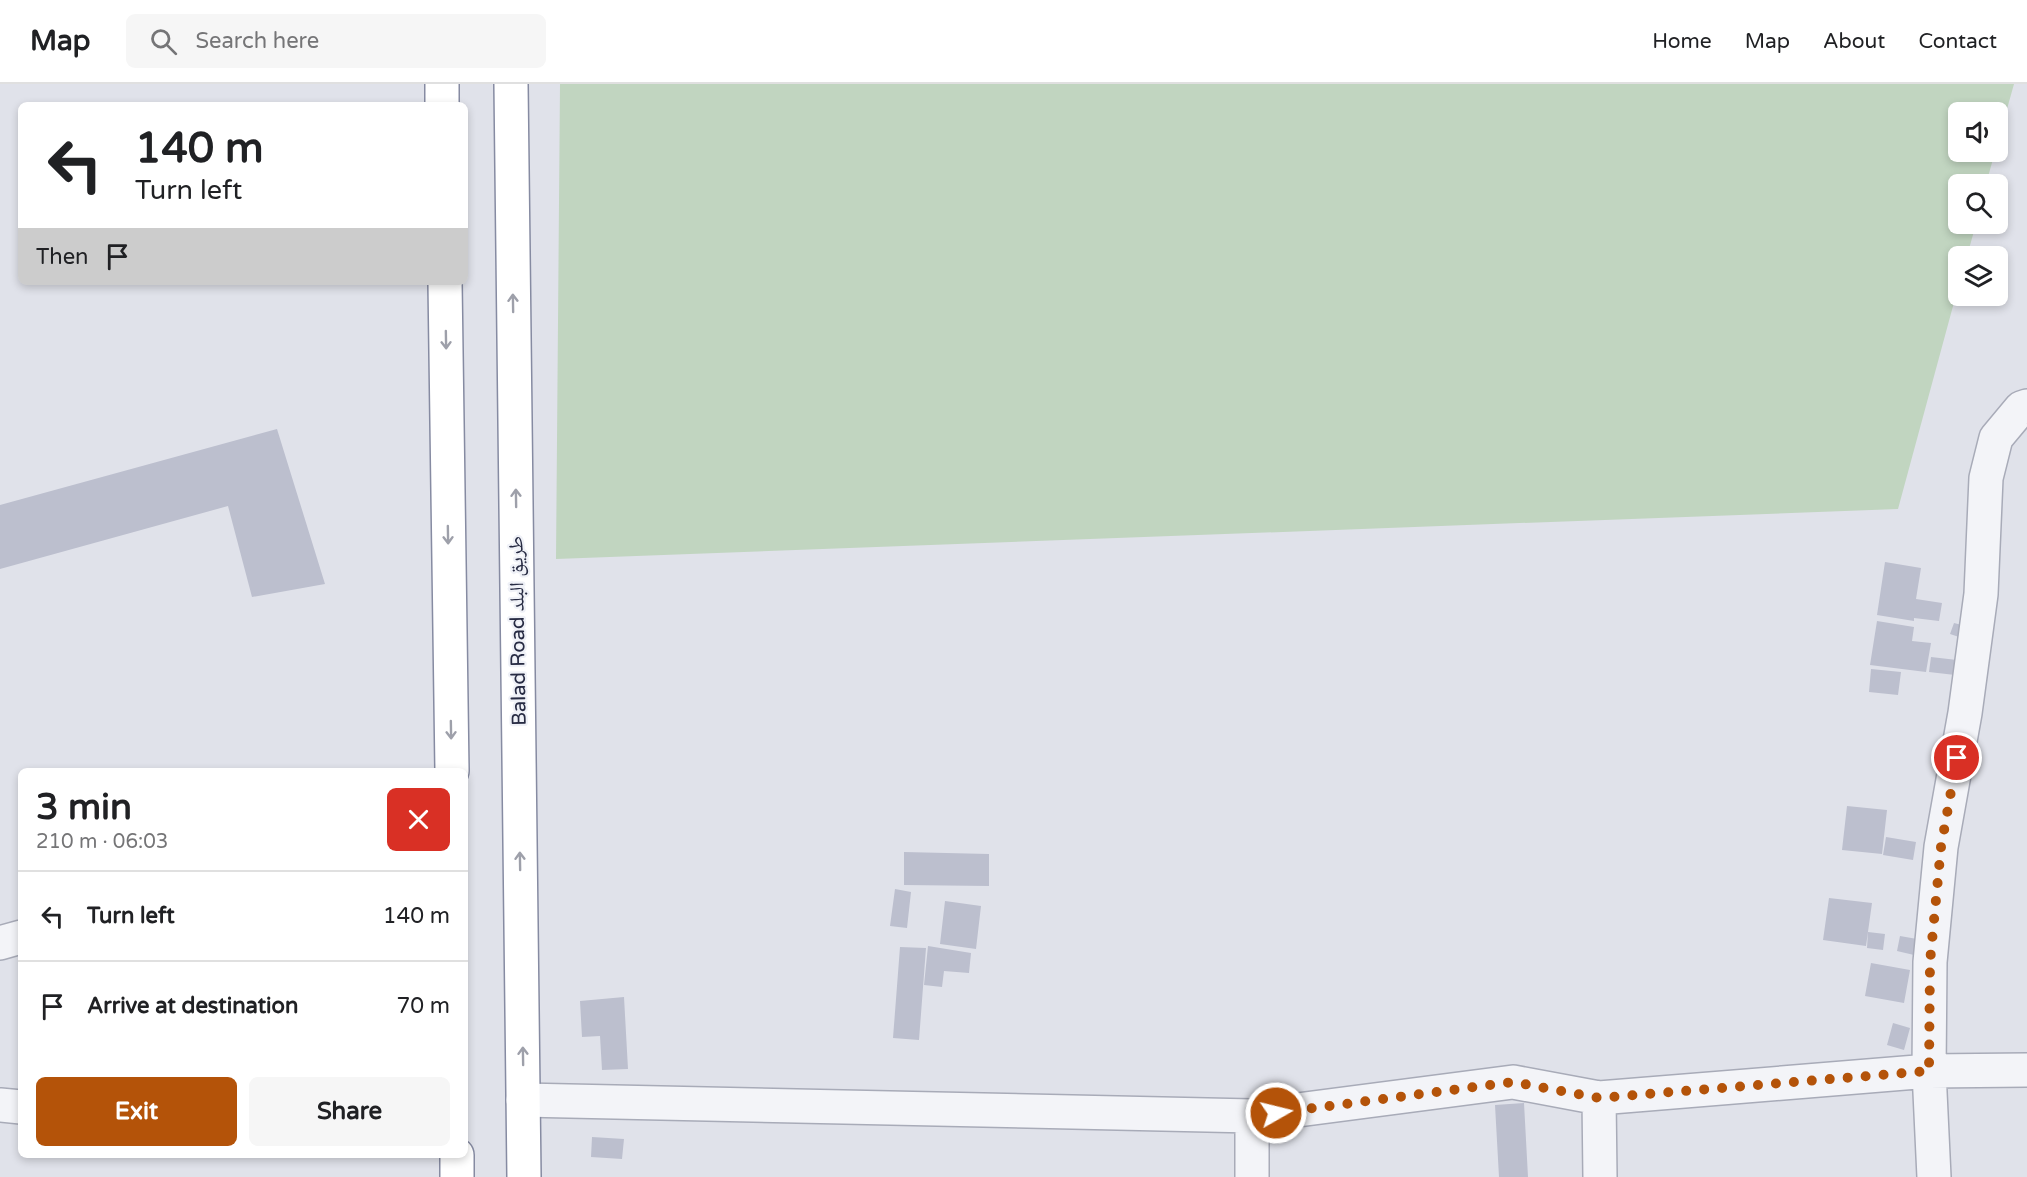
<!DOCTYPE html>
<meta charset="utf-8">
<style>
:root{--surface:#fff;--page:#f6f6f6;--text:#202124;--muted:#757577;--line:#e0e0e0;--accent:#b45309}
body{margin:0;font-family:"Varela Round","Noto Naskh Arabic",sans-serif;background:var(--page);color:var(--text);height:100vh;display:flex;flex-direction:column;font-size:22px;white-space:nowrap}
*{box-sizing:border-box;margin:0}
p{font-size:20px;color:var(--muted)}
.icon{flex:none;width:33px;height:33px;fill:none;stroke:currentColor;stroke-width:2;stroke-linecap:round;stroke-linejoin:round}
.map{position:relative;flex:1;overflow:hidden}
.drawer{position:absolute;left:18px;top:684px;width:450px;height:390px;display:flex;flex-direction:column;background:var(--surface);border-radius:9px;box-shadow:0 3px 9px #0003}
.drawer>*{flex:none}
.guide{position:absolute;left:18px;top:18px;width:450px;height:183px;border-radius:9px;box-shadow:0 3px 9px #0003;background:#fff;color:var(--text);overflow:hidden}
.tools{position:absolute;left:1948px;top:18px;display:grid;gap:12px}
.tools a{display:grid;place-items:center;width:60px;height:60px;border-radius:9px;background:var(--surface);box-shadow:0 3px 9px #0003;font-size:30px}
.pin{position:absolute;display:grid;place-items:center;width:51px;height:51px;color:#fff;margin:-26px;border:3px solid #fff;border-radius:50%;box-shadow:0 2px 6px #0007}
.me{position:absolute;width:66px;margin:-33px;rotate:82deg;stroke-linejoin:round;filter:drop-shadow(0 0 4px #0008)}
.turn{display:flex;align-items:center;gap:21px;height:126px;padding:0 18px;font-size:27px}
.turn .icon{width:78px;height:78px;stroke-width:2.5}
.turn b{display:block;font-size:42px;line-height:51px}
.then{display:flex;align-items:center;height:57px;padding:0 18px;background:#0003;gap:12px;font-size:22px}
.round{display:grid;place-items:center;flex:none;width:63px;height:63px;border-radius:9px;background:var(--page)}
.headline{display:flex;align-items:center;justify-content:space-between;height:102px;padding:0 18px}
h1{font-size:36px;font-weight:800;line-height:45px}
.cta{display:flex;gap:12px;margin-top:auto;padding:12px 18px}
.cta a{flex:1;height:69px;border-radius:9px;background:var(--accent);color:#fff;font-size:24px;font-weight:800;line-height:69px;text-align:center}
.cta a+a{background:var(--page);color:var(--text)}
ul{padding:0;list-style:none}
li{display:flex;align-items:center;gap:18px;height:90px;padding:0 18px;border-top:2px solid var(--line)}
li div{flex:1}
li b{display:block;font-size:22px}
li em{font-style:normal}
header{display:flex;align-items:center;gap:36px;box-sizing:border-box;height:84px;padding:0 30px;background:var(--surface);border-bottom:2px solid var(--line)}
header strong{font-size:28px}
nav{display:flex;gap:33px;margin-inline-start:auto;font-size:21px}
.search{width:420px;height:54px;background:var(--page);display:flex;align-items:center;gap:15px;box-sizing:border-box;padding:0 21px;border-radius:9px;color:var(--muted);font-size:22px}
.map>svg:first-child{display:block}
.green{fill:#c1d5c0}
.building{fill:#bcbfce}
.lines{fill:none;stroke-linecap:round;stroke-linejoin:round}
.minor-casing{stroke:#a8abb8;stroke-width:36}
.highway-casing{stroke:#868ba2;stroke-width:36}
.minor{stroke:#f3f4f8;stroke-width:33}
.highway{stroke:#fff;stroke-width:33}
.oneway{stroke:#9ea0aa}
.route{stroke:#b45309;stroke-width:10;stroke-dasharray:0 18}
.labels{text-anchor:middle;stroke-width:4.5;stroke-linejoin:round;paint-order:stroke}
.street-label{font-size:20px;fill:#272b43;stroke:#eff1f7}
</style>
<header>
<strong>Map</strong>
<div class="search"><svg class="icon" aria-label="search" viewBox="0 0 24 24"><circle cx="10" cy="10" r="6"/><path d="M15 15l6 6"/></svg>Search here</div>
<nav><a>Home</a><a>Map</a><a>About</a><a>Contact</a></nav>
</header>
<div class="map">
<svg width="2027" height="1093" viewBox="0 0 2027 1093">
<rect width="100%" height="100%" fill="#e0e2ea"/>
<path class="green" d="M 560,0 L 2014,0 L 1998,57 L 1998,28 L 1959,28 L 1959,68 L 1995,68 L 1986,100 L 1959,100 L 1959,140 L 1976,140 L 1967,172 L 1959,172 L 1959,200 L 1898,425 L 556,475 Z"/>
<path class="building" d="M 277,345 L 325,500 L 252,513 L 228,422 L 0,485 L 0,421 Z
M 1885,478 L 1921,484 L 1916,515 L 1942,519 L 1939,537 L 1914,534 L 1914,537 L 1877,531 Z
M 1877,537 L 1914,543 L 1912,557 L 1931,559 L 1926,588 L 1870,581 Z
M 1954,539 L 1966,542 L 1962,554 L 1950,550 Z
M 1931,573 L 1957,576 L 1955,591 L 1929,588 Z
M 1871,585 L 1901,588 L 1898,611 L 1869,608 Z
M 1847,722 L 1887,726 L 1882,770 L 1842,766 Z
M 1886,753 L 1916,758 L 1913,776 L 1883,771 Z
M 904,768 L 989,770 L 989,802 L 904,801 Z
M 895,805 L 911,808 L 907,844 L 890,842 Z
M 1829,814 L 1872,819 L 1866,862 L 1823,856 Z
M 945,817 L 981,822 L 976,865 L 940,860 Z
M 1868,848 L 1885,850 L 1883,866 L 1867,864 Z
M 1900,852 L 1917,855 L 1914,871 L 1897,867 Z
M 928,862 L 971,869 L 969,889 L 944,887 L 942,903 L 924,901 Z
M 900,863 L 926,864 L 919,956 L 893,954 Z
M 1871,879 L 1910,886 L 1904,919 L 1865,912 Z
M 624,913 L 628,985 L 602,986 L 600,952 L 582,953 L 580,917 Z
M 1893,939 L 1910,944 L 1904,966 L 1887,961 Z
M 1524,1019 L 1528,1093 L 1499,1093 L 1495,1021 Z
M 592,1053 L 624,1055 L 622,1075 L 591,1073 Z"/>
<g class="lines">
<defs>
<path id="minor" d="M 0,859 L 21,853
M 1599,1014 L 1600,1093
M 523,1016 L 1252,1032 L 1513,998 L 1599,1014 L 1929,987 L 2027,986
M 0,1021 L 21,1023
M 1252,1032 L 1252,1093
M 1934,1093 L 1929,987 L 1930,878 L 1941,763 L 1965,629 L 1981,510 L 1986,394 L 1996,354 L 2021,324 L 2027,322"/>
<path id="highway" d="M 442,0 L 442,21
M 511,0 L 524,1093
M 445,198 L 452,687
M 457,1071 L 457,1093"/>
</defs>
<use href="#minor" class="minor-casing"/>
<use href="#highway" class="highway-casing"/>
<use href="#minor" class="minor"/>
<use href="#highway" class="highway"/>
</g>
<defs><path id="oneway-shaft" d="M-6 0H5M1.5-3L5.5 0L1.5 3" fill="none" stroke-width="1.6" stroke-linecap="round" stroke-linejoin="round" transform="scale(1.5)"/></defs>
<g class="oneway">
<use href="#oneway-shaft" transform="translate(513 219) rotate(-91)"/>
<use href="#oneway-shaft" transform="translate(446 256) rotate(89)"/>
<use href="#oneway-shaft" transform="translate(516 414) rotate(-91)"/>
<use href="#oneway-shaft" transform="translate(448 451) rotate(89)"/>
<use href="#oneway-shaft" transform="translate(451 646) rotate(89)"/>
<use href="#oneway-shaft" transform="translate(520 777) rotate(-91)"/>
<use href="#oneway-shaft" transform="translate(523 972) rotate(-91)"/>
</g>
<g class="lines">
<path class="route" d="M 1276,1029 L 1513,998 L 1599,1014 L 1929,987 L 1930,878 L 1941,763 L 1957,674"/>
</g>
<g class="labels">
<g class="street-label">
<text transform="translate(517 547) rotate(-91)" y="7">Balad Road طريق البلد</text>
</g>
</g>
</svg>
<div class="tools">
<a><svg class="icon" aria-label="sound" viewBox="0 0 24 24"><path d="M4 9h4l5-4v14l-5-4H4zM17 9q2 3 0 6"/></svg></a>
<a><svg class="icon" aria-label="search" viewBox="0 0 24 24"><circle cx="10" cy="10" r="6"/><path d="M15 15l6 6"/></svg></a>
<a><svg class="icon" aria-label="layers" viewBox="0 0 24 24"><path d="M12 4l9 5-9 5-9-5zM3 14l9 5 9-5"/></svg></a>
</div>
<div class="pin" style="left:1957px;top:674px;background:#d93025"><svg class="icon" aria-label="arrive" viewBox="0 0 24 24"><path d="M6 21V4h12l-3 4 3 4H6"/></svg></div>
<svg class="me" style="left:1276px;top:1029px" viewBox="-20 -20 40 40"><circle r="17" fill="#b45309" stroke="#fff" stroke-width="3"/><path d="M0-11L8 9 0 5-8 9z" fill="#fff"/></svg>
<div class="guide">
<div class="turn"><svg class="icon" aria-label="left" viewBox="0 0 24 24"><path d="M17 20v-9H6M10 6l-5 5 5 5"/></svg><div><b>140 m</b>Turn left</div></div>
<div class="then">Then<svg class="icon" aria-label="arrive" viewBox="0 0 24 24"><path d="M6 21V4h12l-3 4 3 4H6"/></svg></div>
</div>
<section class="drawer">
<div class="headline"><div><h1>3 min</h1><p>210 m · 06:03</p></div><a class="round" style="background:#d93025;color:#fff"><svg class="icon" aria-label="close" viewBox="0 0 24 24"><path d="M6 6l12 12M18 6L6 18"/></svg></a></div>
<ul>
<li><svg class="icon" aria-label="left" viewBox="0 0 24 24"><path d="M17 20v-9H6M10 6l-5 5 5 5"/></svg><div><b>Turn left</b></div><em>140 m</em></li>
<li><svg class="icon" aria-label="arrive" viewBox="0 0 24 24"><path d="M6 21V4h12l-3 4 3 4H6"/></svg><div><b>Arrive at destination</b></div><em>70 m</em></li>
</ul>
<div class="cta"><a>Exit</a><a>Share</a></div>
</section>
</div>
